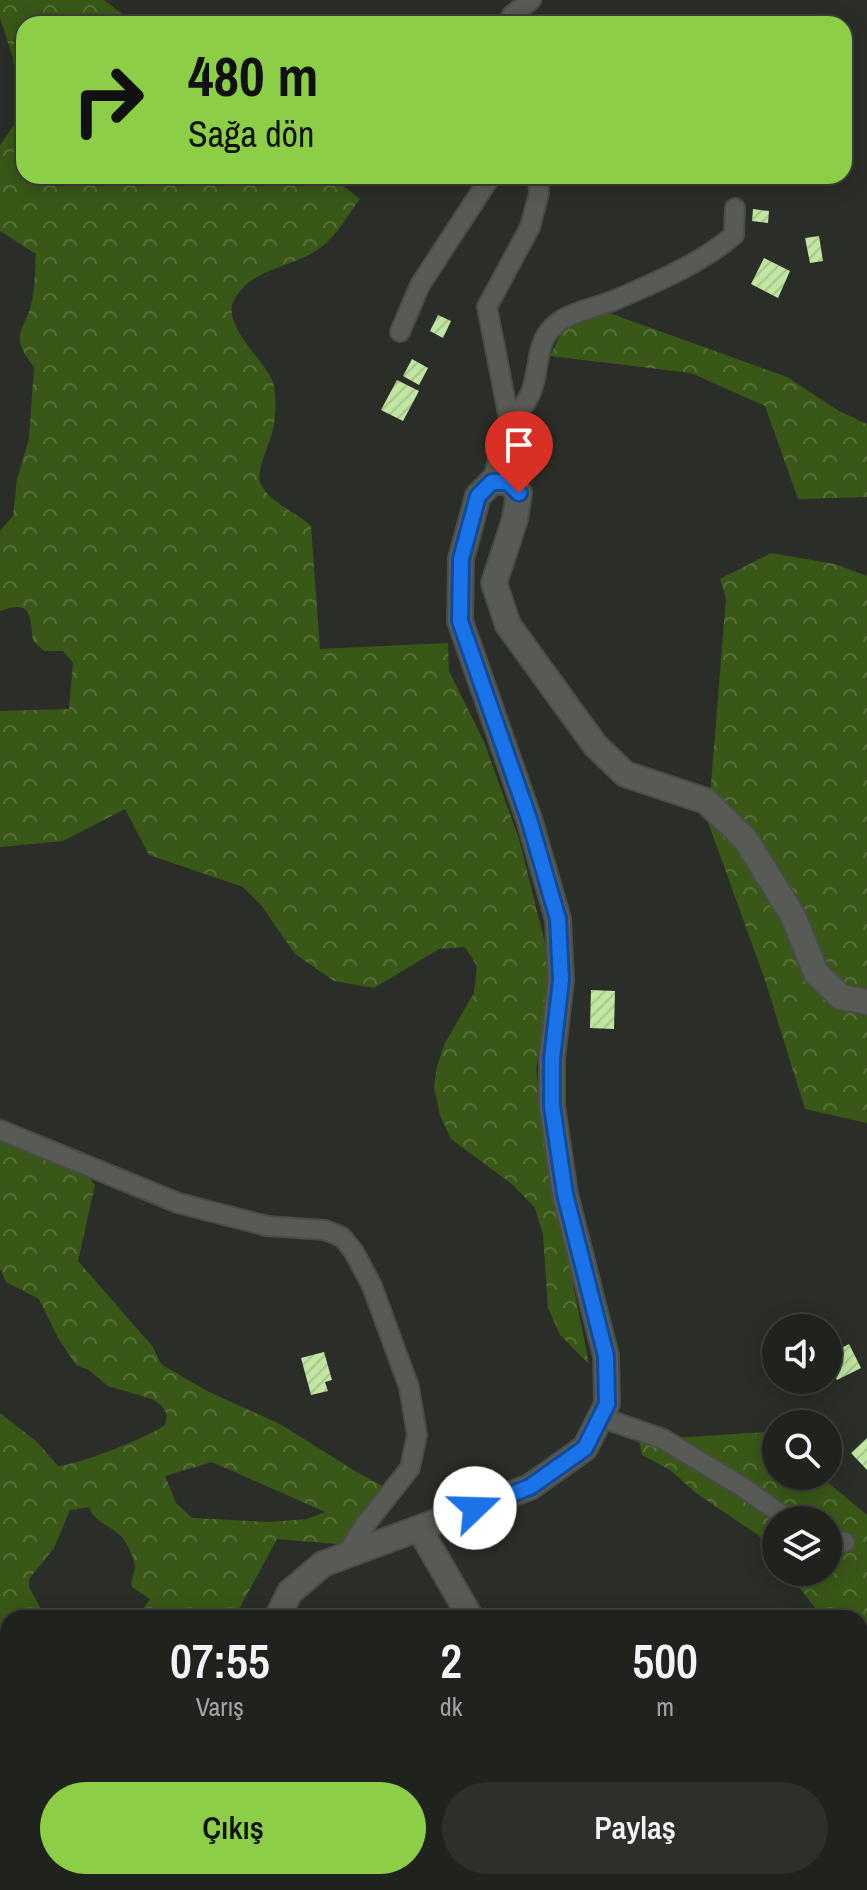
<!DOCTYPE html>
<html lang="tr">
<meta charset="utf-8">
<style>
:root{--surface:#20221e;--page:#2d2f2b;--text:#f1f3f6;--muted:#a2a4a4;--line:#3d3f3c;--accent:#8cce45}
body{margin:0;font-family:"Archivo Narrow",sans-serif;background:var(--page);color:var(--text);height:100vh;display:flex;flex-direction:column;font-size:30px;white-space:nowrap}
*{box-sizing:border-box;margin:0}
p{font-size:26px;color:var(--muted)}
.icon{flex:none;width:44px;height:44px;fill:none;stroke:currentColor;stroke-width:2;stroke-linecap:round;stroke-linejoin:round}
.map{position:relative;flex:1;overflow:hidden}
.details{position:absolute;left:0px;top:1610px;width:868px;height:280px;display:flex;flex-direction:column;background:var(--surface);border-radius:24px 24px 0 0;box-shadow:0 4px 20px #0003,0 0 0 2px var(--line)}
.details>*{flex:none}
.guide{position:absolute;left:16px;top:16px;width:836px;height:168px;border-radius:24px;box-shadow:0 4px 20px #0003,0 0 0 2px var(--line);background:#8cce45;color:#111;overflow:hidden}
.controls{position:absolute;left:762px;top:1314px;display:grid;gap:16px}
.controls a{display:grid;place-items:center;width:80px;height:80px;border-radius:50%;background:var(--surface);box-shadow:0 4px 20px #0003,0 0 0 2px var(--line);font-size:40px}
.pin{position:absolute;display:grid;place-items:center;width:68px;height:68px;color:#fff;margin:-82px -34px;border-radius:50% 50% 50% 0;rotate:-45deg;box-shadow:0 0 8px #0007}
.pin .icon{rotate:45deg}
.me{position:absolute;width:88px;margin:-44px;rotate:69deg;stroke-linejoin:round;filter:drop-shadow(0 0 6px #0008)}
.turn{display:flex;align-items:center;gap:28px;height:168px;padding:0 40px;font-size:36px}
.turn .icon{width:104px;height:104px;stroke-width:2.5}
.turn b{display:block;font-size:56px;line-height:68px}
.eta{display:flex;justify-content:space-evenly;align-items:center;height:136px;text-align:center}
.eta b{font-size:48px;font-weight:600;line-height:56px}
.cta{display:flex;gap:16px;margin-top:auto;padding:16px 40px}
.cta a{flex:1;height:92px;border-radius:48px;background:var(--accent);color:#111;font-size:32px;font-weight:600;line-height:92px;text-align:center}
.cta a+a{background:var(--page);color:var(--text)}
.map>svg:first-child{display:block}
.forest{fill:url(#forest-crowns);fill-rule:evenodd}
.building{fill:url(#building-hatch)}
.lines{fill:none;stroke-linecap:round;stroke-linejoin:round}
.street-casing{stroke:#494c47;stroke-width:22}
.secondary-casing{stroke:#494c47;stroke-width:28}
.street{stroke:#585b55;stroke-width:18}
.secondary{stroke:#585b55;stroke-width:24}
.route-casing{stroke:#114b97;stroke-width:20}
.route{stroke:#1a73e8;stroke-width:14}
</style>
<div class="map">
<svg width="867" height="1890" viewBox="0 0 867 1890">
<defs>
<pattern id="forest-crowns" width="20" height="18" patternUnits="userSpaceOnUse" patternTransform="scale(2)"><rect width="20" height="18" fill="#395818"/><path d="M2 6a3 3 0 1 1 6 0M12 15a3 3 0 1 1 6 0" fill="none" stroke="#567039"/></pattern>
<pattern id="building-hatch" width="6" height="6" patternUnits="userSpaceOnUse" patternTransform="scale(2)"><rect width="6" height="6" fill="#c1e6a1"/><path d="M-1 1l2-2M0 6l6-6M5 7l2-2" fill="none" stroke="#a8c68e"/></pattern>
</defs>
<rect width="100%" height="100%" fill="#2b2e28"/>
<path class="forest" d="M 0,0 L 104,0 L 135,24 L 24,24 L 24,176 L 331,176 L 360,199 C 347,216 335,239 317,250 C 290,268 251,268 234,300 C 221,324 264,360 272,380 C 277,392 276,416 273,429 C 271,442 256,470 260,482 C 268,503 297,512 311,526 L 320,649 L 448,643 L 449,671 L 484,742 L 519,839 L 553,975 L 536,1069 L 546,1149 L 589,1364 L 560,1335 L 548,1308 L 543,1234 L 535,1208 L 513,1185 L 451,1139 L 440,1115 L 434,1087 L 437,1066 L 445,1043 L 474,993 L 477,966 L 465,947 L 439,949 L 374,988 L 334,981 L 295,954 L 261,905 L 243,887 L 149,855 L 125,809 L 63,841 L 0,847 L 0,711 L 69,709 L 73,663 L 63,651 L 44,651 L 33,641 C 30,615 32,599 0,611 L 0,531 L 13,516 L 17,479 L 29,439 L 34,367 C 8,333 24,335 32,301 C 35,286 35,269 36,254 L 0,231 L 0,145 L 14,125 L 19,111 L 13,58 L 0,18 Z
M 601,310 L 787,377 L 839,411 L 867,424 L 867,497 L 798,499 L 765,406 L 691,373 L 550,356 L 566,324 Z
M 771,553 L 835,564 L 867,576 L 867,1123 L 805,1109 L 765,980 L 708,822 L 726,598 L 720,579 Z
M 0,1138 L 78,1165 L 95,1185 L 78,1261 L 153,1347 L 161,1364 L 207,1391 L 280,1424 L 355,1471 L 384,1487 L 348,1545 L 277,1539 L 238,1611 L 237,1618 L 137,1618 L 150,1599 L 132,1587 C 130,1578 134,1577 135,1568 C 135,1561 130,1549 126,1543 C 117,1526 96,1526 89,1507 L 70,1510 L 54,1548 L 29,1579 L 29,1587 L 46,1618 L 8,1618 L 8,1758 L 0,1764 L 0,1413 L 37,1442 L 58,1466 C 79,1465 148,1437 165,1425 L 167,1415 L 162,1406 L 152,1399 L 108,1386 L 89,1370 L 76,1365 L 58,1338 L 39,1299 L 6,1282 L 0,1269 ZM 212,1462 L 325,1512 L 307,1519 L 269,1522 L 192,1518 L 176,1503 L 165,1476 Z
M 767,1432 L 776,1439 L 776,1476 L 820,1476 L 867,1515 L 867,1775 L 860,1751 L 860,1618 L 823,1618 L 787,1572 L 828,1572 L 828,1520 L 776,1520 L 776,1558 L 758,1535 L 696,1493 L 670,1470 L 642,1455 L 639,1440 Z"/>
<path class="building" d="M 753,209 L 769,211 L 768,223 L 752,221 Z
M 819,236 L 823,261 L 810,263 L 805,238 Z
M 764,258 L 790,271 L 778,298 L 751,284 Z
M 438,315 L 451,321 L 443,338 L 430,331 Z
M 412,359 L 428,368 L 419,385 L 403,376 Z
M 397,380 L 419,391 L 403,421 L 381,410 Z
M 524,424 L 548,434 L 539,457 L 514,447 Z
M 591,990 L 615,991 L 614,1029 L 590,1028 Z
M 849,1344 L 861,1368 L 837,1380 L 828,1361 L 828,1355 Z
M 324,1352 L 332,1380 L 325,1382 L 328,1391 L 311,1395 L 301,1358 Z
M 867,1438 L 867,1470 L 851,1453 Z"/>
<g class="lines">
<defs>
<path id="street" d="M 509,24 L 512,15 L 531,0
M 400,332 L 420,285 L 491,176
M 509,419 C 548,393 528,351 553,327 C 567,312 596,308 615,300 C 656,282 700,264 734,235 L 735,208
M 492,482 L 509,419 L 487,307 L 530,227 L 539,193 L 538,176
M 0,1130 L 178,1203 L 267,1226 L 325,1230 L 342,1237 L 354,1252 L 372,1286 L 409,1387 L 417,1435 L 410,1468 L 365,1525 L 346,1555
M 600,1417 L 663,1439 L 744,1488 L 789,1520
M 828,1537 L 845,1542"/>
<path id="secondary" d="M 420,1530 L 471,1618
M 277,1618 L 290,1592 L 323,1564 L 530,1487 L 585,1448 L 607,1404 L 606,1356 L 565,1194 L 552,1106 L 552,1059 L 561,980 L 558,919 L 529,819 L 460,621 L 461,559 L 478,496 L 492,482 L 508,482 L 519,493 L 515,519 L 494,583 L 508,625 L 595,745 L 625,774 L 706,801 L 746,840 L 793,916 L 816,973 L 841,997 L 867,1002
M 364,1882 L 368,1890
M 661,1882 L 671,1890"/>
</defs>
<use href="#street" class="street-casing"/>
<use href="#secondary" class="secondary-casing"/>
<use href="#street" class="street"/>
<use href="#secondary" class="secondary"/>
</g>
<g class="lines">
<defs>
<path id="route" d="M 475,1508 L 530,1487 L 585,1448 L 607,1404 L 606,1356 L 565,1194 L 552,1106 L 552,1059 L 561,980 L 558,919 L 529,819 L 460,621 L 461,559 L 478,496 L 492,482 L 508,482 L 519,493"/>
</defs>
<use href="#route" class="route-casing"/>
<use href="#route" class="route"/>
</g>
</svg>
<div class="controls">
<a><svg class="icon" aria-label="sound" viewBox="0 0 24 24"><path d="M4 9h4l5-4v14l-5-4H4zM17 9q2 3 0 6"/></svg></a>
<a><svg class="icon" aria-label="search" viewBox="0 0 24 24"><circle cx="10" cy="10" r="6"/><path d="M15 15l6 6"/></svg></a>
<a><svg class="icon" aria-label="layers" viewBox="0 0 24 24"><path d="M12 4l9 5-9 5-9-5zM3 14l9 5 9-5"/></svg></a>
</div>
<div class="pin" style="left:519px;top:493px;background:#d93025"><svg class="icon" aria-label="arrive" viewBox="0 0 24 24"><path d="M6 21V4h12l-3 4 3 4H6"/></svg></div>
<svg class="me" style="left:475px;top:1508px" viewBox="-20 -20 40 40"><circle r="19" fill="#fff"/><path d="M0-13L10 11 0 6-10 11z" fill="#1a73e8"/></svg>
<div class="guide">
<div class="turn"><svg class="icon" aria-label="right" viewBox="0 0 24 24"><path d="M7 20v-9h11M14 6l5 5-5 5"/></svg><div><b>480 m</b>Sağa dön</div></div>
</div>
<section class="details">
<div class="eta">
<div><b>07:55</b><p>Varış</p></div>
<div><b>2</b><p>dk</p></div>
<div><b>500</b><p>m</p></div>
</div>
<div class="cta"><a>Çıkış</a><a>Paylaş</a></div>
</section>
</div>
